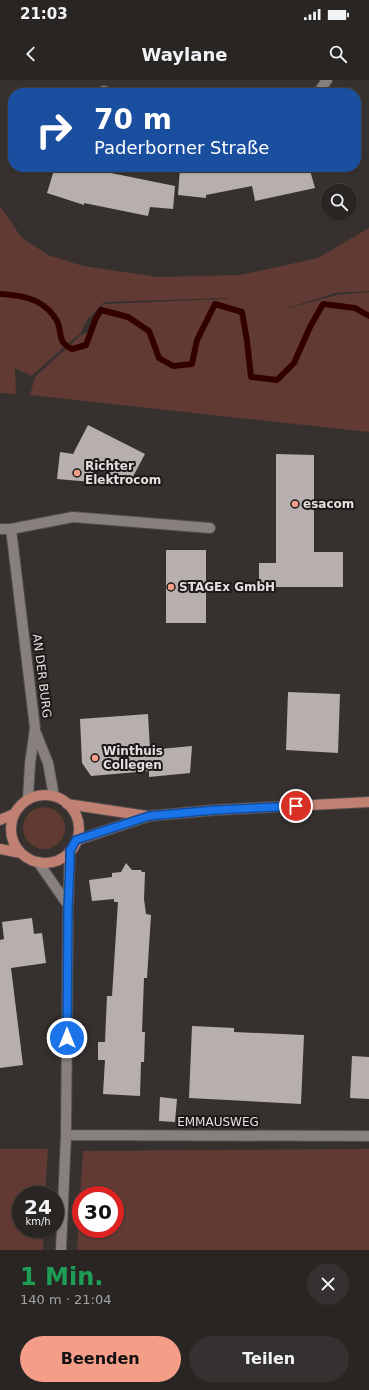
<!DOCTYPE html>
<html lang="de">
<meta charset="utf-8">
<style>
:root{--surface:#282523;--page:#343130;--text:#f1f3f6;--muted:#a5a5a6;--line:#444241;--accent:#f49e89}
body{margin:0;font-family:"DejaVu Sans",sans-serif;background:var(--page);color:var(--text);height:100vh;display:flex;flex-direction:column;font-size:15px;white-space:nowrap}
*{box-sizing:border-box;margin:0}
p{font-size:13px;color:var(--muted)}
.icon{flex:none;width:22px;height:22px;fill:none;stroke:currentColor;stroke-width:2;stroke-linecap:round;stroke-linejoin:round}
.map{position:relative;height:1170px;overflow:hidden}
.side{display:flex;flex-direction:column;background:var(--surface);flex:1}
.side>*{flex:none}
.top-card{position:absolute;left:8px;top:8px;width:353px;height:84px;border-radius:16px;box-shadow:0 1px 3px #0004,0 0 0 1px var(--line);background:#1a4fa0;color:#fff;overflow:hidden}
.tools{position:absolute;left:321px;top:104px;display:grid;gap:8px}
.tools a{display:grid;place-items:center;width:36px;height:36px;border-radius:50%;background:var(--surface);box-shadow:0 1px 3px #0004,0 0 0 1px var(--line);font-size:20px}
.speed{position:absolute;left:12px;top:1106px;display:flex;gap:8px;font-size:20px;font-weight:700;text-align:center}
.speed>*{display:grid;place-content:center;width:52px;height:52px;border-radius:50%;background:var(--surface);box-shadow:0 1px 3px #0004,0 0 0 1px var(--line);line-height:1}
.speed small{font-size:10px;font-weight:400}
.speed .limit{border:6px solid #d22;background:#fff;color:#111}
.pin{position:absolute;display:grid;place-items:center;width:34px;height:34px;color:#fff;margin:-17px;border:2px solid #fff;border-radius:50%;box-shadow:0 1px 4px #0007}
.me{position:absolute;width:44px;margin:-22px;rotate:0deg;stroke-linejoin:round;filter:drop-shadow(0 0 3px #0008)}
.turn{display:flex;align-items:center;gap:14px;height:84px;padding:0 20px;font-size:18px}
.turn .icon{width:52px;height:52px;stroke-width:2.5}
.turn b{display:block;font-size:28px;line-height:34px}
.round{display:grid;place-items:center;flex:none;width:42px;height:42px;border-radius:21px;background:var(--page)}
.head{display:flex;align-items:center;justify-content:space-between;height:68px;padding:0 20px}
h1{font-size:24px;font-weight:600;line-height:30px;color:#1e9e55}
.primary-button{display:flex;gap:8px;margin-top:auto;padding:8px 20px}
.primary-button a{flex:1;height:46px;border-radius:24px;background:var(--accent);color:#111;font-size:16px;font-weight:600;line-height:46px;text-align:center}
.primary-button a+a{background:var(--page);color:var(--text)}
.status{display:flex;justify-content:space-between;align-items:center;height:28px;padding:0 20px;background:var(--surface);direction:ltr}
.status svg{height:11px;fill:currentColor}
header{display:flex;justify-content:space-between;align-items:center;height:52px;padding:0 20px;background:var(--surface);font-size:18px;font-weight:600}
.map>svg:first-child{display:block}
.green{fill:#613b33;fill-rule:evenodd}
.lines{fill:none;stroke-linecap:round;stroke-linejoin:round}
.stream{stroke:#300;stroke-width:6}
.building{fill:#b7afae}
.minor-casing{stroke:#514d4b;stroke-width:12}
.primary-casing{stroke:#514d4b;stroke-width:12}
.minor{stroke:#87807f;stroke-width:10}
.primary{stroke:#c08172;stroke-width:10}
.route-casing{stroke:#114b97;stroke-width:10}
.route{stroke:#1a73e8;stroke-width:7}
.poi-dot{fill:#f49e89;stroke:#1c1919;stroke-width:1.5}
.labels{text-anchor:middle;stroke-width:4;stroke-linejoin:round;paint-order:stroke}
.poi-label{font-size:12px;font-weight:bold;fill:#e3e0df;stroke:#1c1919;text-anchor:start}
.street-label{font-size:12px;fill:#e3e0df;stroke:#1c1919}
</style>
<div class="status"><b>21:03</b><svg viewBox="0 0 49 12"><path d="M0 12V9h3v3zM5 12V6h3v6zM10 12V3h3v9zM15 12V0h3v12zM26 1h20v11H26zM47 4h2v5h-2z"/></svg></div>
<header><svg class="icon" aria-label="back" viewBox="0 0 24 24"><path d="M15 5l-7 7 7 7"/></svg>Waylane<svg class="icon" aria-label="search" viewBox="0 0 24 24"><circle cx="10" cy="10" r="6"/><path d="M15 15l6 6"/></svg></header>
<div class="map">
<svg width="369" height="1170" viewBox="0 0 369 1170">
<rect width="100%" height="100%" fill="#36312f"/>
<path class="green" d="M 0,126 L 21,157 L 48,175 L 83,186 L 158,197 L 240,195 L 318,178 L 369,148 L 369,211 L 335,213 L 278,231 L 337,215 L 369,212 L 369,352 L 30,315 L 35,297 L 81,255 L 87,253 L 103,224 L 224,219 L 233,221 L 224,218 L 104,222 L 87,240 L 80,254 L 72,260 L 31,296 L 15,288 L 16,314 L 0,313 Z
M23 748a21 21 0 1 1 42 0a21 21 0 1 1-42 0Z
M 0,1069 L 48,1069 L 45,1115 L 21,1115 L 21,1149 L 44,1149 L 43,1170 L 0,1170 Z
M 369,1069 L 369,1170 L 77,1170 L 83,1071 ZM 81,1115 L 115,1115 L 115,1149 L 81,1149 Z"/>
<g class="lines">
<path class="stream" d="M 0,214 C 20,215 40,218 53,235 C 55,238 57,240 58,243 C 62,256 58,262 72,269 L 86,265 L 96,238 L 101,230 L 128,237 L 149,251 L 159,278 L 173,286 L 192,284 L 197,260 L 215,224 L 242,232 L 247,261 L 251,297 L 277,300 L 294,283 L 310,247 L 323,224 L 355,228 L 369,236"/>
</g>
<path class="building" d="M 55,87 L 101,87 L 101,91 L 175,106 L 173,129 L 150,127 L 148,136 L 84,123 L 84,125 L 47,113 Z
M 228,87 L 309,87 L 315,108 L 255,121 L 252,106 L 206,115 L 206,118 L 178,115 L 180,88 L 229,93 Z
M 88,345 L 145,374 L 129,404 L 99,389 L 92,402 L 57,399 L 60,372 L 73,374 Z
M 276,374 L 314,375 L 314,472 L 343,472 L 343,507 L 259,507 L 259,483 L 276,483 Z
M 166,470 L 206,470 L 206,543 L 166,543 Z
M 288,612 L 340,614 L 338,673 L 286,670 Z
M 148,634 L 150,670 L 192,666 L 190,693 L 149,697 L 149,691 L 91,696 L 82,683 L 80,639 Z
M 126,783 L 132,790 L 141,790 L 142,792 L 145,792 L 144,819 L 146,834 L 151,835 L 147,898 L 144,898 L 142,952 L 145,952 L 144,982 L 141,982 L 140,1016 L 103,1014 L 105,980 L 98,980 L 98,962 L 105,962 L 107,916 L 112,916 L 118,822 L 114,822 L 114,819 L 92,821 L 89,800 L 112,797 L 112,793 L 121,792 Z
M 32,838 L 34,854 L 42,853 L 46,883 L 11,888 L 23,985 L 0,988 L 0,860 L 4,859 L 2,842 Z
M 192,946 L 234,948 L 234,952 L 304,955 L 301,1024 L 189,1018 Z
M 352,976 L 369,977 L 369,1019 L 350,1018 Z
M 160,1017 L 177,1019 L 175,1042 L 159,1041 Z"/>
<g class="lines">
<defs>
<path id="minor" d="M 101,13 L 104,11 L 110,13
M 318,13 L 327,0
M 0,449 L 11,449 L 73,437 L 210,448
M 11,449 L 35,648 L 30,684 L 28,719
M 36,653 L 48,683 L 54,716
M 38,782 L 68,825
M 66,1055 L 369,1056
M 61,1170 L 66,1055 L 68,828 L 70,771"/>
<path id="primary" d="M11 749a34 34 0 1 1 68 0a34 34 0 1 1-68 0Z
M 67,724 L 147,736
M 0,740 L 14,734
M 77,760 L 149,736 L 215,730 L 369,722
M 0,769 L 21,773"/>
</defs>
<use href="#minor" class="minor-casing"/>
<use href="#primary" class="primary-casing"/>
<use href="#minor" class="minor"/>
<use href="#primary" class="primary"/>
</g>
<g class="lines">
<defs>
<path id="route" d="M 67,958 L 68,828 L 70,783 L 70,771 L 76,760 L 149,736 L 215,730 L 296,726"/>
</defs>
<use href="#route" class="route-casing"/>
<use href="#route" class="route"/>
</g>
<g class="poi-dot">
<circle cx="77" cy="393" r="4"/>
<circle cx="295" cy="424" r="4"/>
<circle cx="171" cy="507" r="4"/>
<circle cx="95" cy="678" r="4"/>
</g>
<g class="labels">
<g class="poi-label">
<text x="85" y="390">Richter<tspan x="85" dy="14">Elektrocom</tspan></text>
<text x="303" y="428">esacom</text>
<text x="179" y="511">STAGEx GmbH</text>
<text x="103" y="675">Winthuis<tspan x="103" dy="14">Collegen</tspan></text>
</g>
<g class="street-label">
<text transform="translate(42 596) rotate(83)" y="4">AN DER BURG</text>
<text x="218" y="1046">EMMAUSWEG</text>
</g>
</g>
</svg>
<div class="tools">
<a><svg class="icon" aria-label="search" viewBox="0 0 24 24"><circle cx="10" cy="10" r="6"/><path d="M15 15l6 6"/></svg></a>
</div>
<div class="speed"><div>24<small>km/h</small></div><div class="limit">30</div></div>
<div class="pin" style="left:296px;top:726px;background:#d93025"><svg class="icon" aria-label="arrive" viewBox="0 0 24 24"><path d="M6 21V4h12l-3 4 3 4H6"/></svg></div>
<svg class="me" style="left:67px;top:958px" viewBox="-20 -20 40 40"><circle r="17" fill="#1a73e8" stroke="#fff" stroke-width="3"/><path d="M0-11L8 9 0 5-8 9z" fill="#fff"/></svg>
<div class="top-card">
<div class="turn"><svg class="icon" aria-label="right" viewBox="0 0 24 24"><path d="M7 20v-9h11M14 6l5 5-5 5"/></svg><div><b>70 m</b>Paderborner Straße</div></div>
</div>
</div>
<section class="side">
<div class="head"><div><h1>1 Min.</h1><p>140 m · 21:04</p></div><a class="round"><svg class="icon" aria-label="close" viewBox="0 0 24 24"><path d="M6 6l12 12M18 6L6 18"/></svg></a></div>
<div class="primary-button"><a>Beenden</a><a>Teilen</a></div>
</section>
